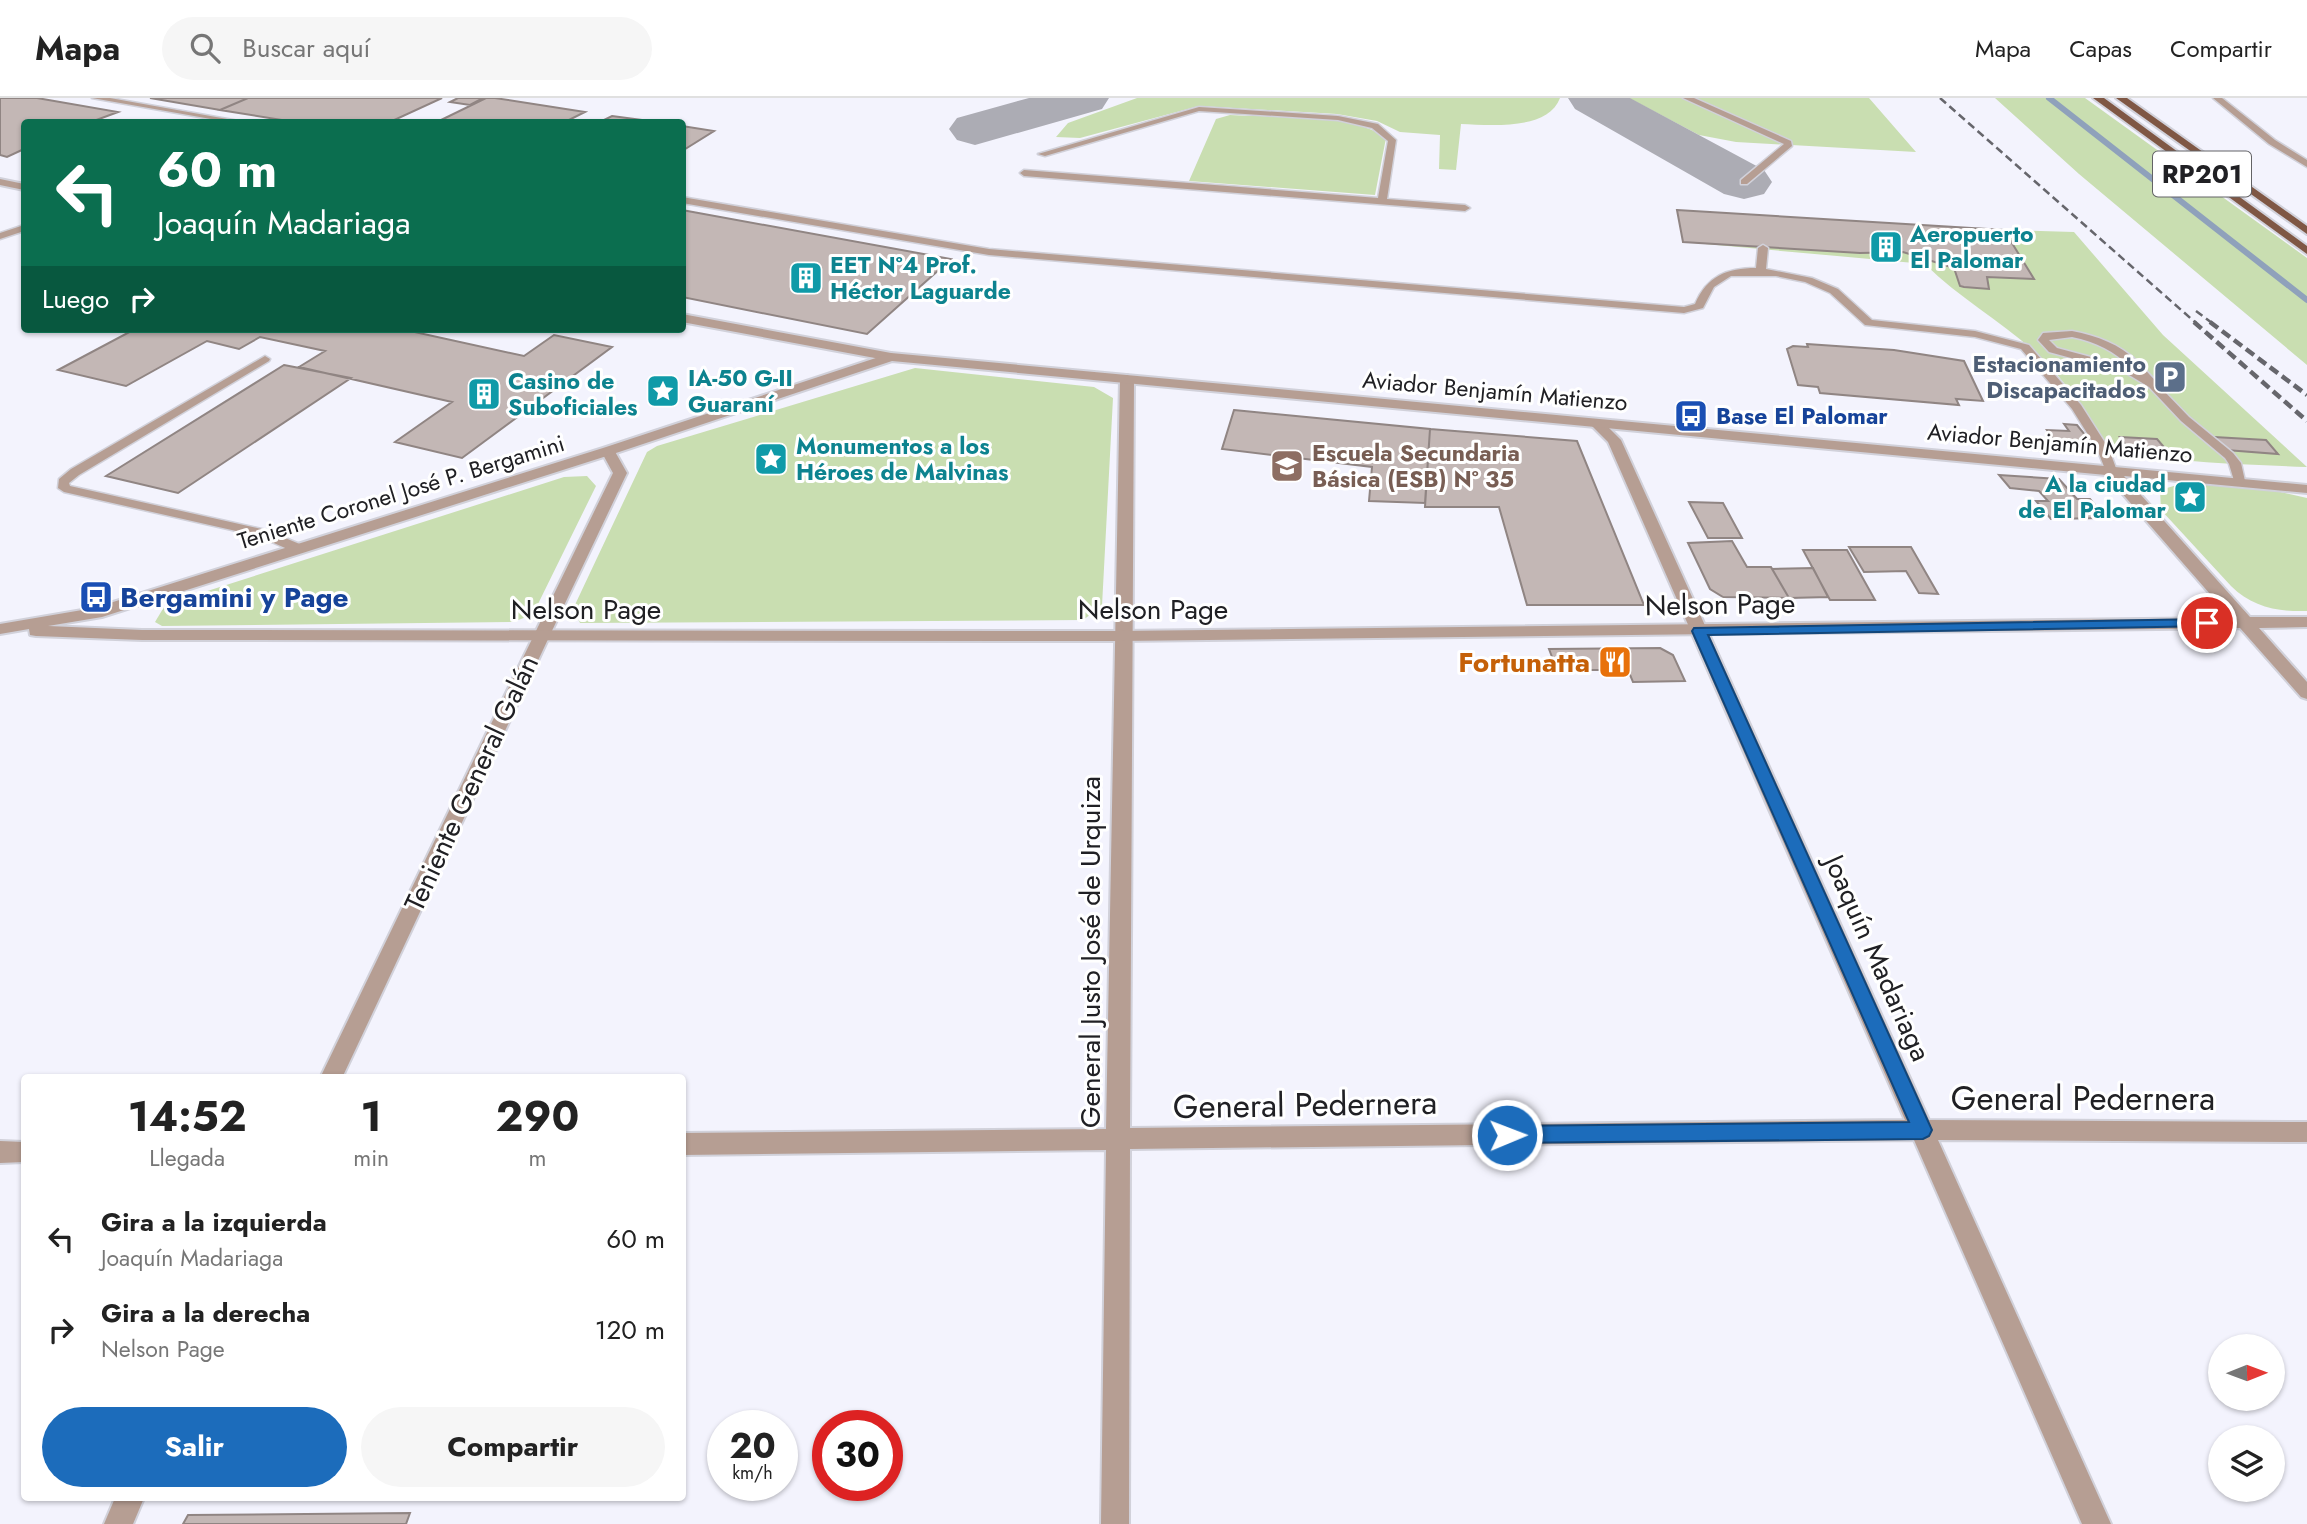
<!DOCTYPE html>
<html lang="es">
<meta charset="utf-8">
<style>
:root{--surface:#fff;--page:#f6f6f6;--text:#222;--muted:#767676;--line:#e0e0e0;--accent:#1c6cbb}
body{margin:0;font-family:Jost,sans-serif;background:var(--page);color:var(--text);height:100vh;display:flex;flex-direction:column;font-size:26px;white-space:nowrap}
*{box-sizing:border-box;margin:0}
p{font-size:23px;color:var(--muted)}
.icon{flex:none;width:38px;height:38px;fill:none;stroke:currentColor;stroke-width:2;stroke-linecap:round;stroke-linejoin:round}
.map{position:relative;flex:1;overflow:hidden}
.drawer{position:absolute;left:21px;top:976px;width:665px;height:427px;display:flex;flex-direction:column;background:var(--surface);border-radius:7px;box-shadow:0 2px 5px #0004}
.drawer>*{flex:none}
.top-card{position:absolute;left:21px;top:21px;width:665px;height:214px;border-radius:7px;box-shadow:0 2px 5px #0004;background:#0b6e4f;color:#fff;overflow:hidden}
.needle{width:46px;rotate:89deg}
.buttons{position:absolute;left:2208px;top:1236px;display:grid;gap:14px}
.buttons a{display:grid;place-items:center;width:77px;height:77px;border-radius:50%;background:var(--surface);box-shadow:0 2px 5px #0004;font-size:35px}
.speed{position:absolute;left:707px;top:1312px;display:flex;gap:14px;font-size:35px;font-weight:700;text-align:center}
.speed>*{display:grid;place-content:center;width:91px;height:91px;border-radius:50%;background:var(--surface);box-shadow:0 2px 5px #0004;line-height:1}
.speed small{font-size:18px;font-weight:400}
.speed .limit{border:10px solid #d22;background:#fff;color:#111}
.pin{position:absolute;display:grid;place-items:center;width:60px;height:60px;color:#fff;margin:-30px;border:4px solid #fff;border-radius:50%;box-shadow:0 2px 7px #0007}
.me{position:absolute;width:77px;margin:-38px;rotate:89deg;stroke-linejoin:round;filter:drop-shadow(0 0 5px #0008)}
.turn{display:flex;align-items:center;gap:24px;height:147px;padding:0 21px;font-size:32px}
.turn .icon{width:91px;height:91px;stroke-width:2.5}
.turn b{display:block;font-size:49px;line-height:60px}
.then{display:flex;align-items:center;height:66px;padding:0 21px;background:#0003;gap:14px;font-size:26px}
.eta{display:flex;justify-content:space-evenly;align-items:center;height:119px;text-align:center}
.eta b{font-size:42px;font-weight:700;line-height:49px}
.action{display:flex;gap:14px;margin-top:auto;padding:14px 21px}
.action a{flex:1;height:80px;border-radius:42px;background:var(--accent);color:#fff;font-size:28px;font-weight:700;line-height:80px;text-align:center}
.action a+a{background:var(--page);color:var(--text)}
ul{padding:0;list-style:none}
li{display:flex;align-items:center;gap:21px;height:91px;padding:0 21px}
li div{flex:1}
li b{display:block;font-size:26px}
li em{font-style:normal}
header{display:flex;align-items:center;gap:42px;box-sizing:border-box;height:98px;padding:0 35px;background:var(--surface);border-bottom:2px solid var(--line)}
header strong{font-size:33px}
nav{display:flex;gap:38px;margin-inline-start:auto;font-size:24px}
.search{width:490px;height:63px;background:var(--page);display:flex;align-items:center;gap:18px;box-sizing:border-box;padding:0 24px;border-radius:38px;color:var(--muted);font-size:26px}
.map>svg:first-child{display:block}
.green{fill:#c9deb1}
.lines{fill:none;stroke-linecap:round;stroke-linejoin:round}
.stream{stroke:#8fa1bb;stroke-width:6}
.taxiway{fill:#acacb4;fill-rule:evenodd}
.building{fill:#c3b7b5;stroke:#908583;stroke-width:2}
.service-casing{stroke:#d1d1da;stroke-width:3}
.pedestrian-casing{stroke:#d1d1da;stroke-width:4}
.minor-casing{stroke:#d1d1da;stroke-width:4}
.tertiary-casing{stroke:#d1d1da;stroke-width:4}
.primary-casing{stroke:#d1d1da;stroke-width:4}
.service{fill:#b69e93;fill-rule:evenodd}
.pedestrian{fill:#b69e93;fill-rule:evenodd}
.minor{fill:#b69e93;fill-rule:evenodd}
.tertiary{fill:#b69e93;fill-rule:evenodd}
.primary{fill:#7f5744;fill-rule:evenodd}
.rail-far1{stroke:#66666c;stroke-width:2.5;stroke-dasharray:8 4.5;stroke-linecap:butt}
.rail{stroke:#66666c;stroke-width:4.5;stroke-dasharray:10 5;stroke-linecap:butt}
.route{fill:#1c6cbb;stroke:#12467a;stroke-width:2}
.labels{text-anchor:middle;stroke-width:6;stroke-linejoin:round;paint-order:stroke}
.far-culture-label{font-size:23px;font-weight:bold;fill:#0d838f;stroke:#fff;text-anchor:start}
.far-service-label{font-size:23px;font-weight:bold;fill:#4e5e75;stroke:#fff;text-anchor:end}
.far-street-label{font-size:23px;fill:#202024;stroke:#fff}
.far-transit-label{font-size:23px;font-weight:bold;fill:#164399;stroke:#fff;text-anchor:start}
.far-education-label{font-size:23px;font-weight:bold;fill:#785e54;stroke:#fff;text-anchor:start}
.shield{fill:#fff;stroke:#636366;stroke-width:2}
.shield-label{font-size:26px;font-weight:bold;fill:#202024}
.transit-label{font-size:28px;font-weight:bold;fill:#164399;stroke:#fff;text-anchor:start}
.street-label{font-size:28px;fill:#202024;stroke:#fff}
.food-label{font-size:28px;font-weight:bold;fill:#c56008;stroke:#fff;text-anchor:end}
.near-street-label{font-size:33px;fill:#202024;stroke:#fff}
</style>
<header>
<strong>Mapa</strong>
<div class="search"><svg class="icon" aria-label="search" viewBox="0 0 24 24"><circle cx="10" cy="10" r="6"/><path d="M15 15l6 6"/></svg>Buscar aquí</div>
<nav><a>Mapa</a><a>Capas</a><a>Compartir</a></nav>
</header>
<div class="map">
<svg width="2307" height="1426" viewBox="0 0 2307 1426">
<rect width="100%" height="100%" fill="#f3f3fd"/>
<path class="green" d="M 1137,0 L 1560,0 C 1548,33 1490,27 1461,26 L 1456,72 L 1439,71 L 1440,37 L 1400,34 L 1377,23 L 1337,16 L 1199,8 L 1080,40 L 1056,39 L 1068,25 Z
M 1629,0 L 1869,0 L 1916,54 L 1736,44 L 1699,37 Z
M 1995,0 L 2085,0 L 2307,160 L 2307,267 L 2079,76 Z
M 1230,17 C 1273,20 1352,14 1386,40 L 1375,97 L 1189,83 L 1216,21 Z
M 2004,132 L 2074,134 L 2163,237 L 2307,369 C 2241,366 2168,366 2104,348 C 2086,315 2063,278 2034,253 C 1999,222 1958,199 1925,166 L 1683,144 L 1860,155 L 1903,154 L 1954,170 L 1960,188 L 1988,191 L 1987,179 L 2033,180 Z
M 915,270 L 1094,289 L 1113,300 L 1102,508 L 1083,522 L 580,525 L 573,511 L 647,354 L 657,348 Z
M 587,378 L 596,388 L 537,508 L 529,518 L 513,524 L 162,528 L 155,524 L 164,509 L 176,503 L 564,379 Z
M 2184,385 L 2276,393 L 2307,400 L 2307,513 C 2278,514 2252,509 2231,488 L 2161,412 L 2160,392 Z"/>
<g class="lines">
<path class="stream" d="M 2049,0 L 2307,202"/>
<path class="taxiway" d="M 1029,0 L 1109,0 L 1102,11 L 975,47 L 957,42 L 949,31 L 957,20 Z
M 1568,0 L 1630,0 L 1764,72 L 1772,84 L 1764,96 L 1744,101 L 1724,96 L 1575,11 Z"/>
</g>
<path class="building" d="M 0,0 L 37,0 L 118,14 L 91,24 L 24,24 L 24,51 L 7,59 L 0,57 Z
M 150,0 L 248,0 L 220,12 Z
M 248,0 L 442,0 L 390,24 L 294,24 L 220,12 Z
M 458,0 L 483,0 L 470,7 L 450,4 Z
M 486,0 L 495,0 L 585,14 L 565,24 L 437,24 Z
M 612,18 L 657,24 L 600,24 Z
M 682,28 L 714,33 L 682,53 Z
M 682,112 L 951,161 L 867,236 L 682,199 Z
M 1677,112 L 2004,132 L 2034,181 L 1987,179 L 1989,191 L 1964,189 L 1960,188 L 1954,170 L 1903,154 L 1860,155 L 1683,144 Z
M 135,231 L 401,231 L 524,258 L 554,237 L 612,249 L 462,360 L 395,344 L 452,304 L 299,269 L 325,253 L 260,239 L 239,251 L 207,243 L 126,288 L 58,272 Z
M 1807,246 L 1894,252 L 1964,263 L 1983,303 L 1956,301 L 1959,307 L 1820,295 L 1818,289 L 1798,287 L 1787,251 L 1793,248 L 1808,249 Z
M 284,267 L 351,280 L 178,395 L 106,378 Z
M 1234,312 L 1430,331 L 1425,405 L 1369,403 L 1372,369 L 1222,351 Z
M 2064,326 L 2077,327 L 2094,348 L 2058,347 L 2047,332 L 2069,333 Z
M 1430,331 L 1577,343 L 1644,507 L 1527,507 L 1499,409 L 1425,409 Z
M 2120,339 L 2157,341 L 2169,355 L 2131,354 Z
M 2214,339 L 2266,342 L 2278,356 L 2226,352 Z
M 1999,377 L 2059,381 L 2077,401 L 2090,401 L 2101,414 L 2094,414 L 2100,420 L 2051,421 L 2036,403 L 2048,403 L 2039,393 L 2010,390 Z
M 1689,404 L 1723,405 L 1742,440 L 1708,440 Z
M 1732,443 L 1747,469 L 1771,469 L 1789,500 L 1723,499 L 1710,491 L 1688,445 Z
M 1849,449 L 1911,449 L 1938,496 L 1919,495 L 1906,473 L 1864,474 Z
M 1803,452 L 1847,452 L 1875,502 L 1830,502 Z
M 1813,470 L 1828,499 L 1789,500 L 1772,471 Z
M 1660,550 L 1673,557 L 1685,583 L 1633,584 L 1628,572 L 1557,572 L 1549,551 Z
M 410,1415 L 406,1426 L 183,1426 L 188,1417 Z"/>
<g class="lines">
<defs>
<path id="service" d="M 92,0 L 110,0 L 244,24 L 228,24 Z
M 1683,0 L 1694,0 L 1791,43 L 1792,48 L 1747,86 L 1741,86 L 1741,82 L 1784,46 Z
M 2213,0 L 2222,0 L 2275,42 L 2307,62 L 2307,69 L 2269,46 Z
M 1199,9 L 1338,18 L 1378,26 L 1396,42 L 1387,101 L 1465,107 L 1470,110 L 1465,113 L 1024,78 L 1020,75 L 1024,72 L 1378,100 L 1388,43 L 1372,30 L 1338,22 L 1199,13 L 1045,58 L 1038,56 Z
M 682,99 L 989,151 L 1684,209 L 1695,206 C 1707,178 1727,170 1756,170 L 1758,150 L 1763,147 L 1768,150 L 1766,171 L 1812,180 L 1838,191 L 1872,222 L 1975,233 L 2029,247 L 2081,307 L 2109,351 L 2117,373 L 2115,376 L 2107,376 L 2097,351 L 2072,311 L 2021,251 L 1975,239 L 1865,227 L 1830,195 L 1805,184 L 1776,178 L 1731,178 L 1714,189 L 1703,210 L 1684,215 L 989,157 L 682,105 Z
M 24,127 L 24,133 L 0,141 L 0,135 Z
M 2072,233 C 2098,238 2119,246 2138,264 C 2146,272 2153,282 2163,288 L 2163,292 L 2189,319 L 2233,355 L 2241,365 L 2245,383 L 2243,386 L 2235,386 L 2229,366 L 2225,360 L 2181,323 L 2149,289 L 2126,275 L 2049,254 L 2038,242 L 2043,235 ZM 2072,239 C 2096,244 2114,253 2132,270 L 2057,250 L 2049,242 Z
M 265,258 L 270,261 L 269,263 L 79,377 L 69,385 L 70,388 L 266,432 L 302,447 L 302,453 L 292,453 L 258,438 L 64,394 L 58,390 L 59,381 L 71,371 Z"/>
<path id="pedestrian" d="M 608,349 L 613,350 L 627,375 L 550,537 L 542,542 L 536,541 L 534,537 L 613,375 L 601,353 Z"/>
<path id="minor" d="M 0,81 L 24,86 L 24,92 L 0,87 Z
M 682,216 L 891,255 L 898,259 L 891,263 L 682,224 Z
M 1127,277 L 1134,281 L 1130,1030 L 1905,1022 L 1608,344 L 1589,325 L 1601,322 L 1621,342 L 1929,1022 L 2307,1024 L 2307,1044 L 1938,1042 L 2111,1426 L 2082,1426 L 1914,1042 L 1130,1051 L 1129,1426 L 1101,1426 L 1106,1052 L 682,1057 L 682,1035 L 1106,1031 L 1120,281 Z
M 542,532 L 550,537 L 342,980 L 320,980 L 534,537 Z
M 0,1043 L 24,1044 L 24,1064 L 0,1065 Z
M 115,1400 L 144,1400 L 133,1426 L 104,1426 Z"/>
<path id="tertiary" d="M 891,255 L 2307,387 L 2307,395 L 2124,378 L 2250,519 L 2307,519 L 2307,529 L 2259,530 L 2307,584 L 2307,601 L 2301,599 L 2240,530 L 1120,543 L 142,542 L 36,538 L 30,537 L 29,531 L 0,536 L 0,526 L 94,510 L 603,350 ZM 892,263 L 2106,377 L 2231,520 L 1120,533 L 142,532 L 48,528 L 102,519 L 613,356 Z"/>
<path id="primary" d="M 2093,0 L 2104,0 L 2307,148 L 2307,156 Z
M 2116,0 L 2127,0 L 2307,128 L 2307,136 Z"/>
</defs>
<use href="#service" class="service-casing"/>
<use href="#pedestrian" class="pedestrian-casing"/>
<use href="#minor" class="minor-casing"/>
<use href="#tertiary" class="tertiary-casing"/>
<use href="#primary" class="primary-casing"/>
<use href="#service" class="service"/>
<use href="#pedestrian" class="pedestrian"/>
<use href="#minor" class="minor"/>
<use href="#tertiary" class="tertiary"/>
<use href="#primary" class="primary"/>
<path class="rail-far1" d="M 1940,0 L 2196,225
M 2196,213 L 2212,225"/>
<path class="rail" d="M 2194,224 L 2307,323
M 2210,224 L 2307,297"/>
</g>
<path class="route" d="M 2207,521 L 2212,522 L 2212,528 L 1708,537 L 1932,1032 L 1929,1038 L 1923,1041 L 1507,1045 L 1500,1043 L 1497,1037 L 1500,1031 L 1507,1028 L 1909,1024 L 1692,533 L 1694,530 Z"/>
<defs>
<symbol id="building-square" viewBox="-11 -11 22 22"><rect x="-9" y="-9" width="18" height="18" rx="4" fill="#0f9aa8" stroke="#fff"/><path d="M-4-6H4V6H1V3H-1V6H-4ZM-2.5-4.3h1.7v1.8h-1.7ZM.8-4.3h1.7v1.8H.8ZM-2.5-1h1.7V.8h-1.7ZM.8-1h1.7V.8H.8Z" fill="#fff"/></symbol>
<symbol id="parking-square" viewBox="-11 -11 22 22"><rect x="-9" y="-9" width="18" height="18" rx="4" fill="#5c6f8a" stroke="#fff"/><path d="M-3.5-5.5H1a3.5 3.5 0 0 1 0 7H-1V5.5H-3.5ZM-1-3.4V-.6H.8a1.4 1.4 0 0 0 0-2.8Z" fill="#fff"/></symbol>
<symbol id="sight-square" viewBox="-11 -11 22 22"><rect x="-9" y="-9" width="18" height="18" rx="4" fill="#0f9aa8" stroke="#fff"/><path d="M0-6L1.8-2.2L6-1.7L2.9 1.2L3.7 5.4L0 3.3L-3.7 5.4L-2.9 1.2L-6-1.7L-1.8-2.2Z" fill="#fff"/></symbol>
<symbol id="bus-square" viewBox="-11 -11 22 22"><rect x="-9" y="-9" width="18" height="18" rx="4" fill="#1a4fb4" stroke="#fff"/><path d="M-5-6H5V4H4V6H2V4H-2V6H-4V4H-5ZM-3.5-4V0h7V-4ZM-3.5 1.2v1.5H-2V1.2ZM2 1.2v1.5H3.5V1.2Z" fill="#fff"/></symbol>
<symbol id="school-square" viewBox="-11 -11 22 22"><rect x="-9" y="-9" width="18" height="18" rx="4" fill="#8d6e63" stroke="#fff"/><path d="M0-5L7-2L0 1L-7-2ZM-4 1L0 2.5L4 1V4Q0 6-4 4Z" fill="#fff"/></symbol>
<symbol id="restaurant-square" viewBox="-11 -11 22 22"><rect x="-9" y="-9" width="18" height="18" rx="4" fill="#e8710a" stroke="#fff"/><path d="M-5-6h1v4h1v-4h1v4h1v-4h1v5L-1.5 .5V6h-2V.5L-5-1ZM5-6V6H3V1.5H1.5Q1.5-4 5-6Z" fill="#fff"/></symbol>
</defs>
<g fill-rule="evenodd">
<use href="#building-square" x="1867" y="130" width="38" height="38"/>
<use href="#building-square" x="787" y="161" width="38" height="38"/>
<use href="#parking-square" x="2151" y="260" width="38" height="38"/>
<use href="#sight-square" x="644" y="274" width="38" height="38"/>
<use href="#building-square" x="465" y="277" width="38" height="38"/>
<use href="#bus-square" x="1672" y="299" width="38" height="38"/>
<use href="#sight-square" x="752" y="342" width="38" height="38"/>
<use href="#school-square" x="1268" y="349" width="38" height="38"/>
<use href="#sight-square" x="2171" y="380" width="38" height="38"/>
<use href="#bus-square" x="77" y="480" width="38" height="38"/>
<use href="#restaurant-square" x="1596" y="545" width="38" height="38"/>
</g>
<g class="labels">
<g class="far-culture-label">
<text x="1910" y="144">Aeropuerto<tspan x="1910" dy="26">El Palomar</tspan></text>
<text x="830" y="175">EET Nº4 Prof.<tspan x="830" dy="26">Héctor Laguarde</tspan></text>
<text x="688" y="288">IA-50 G-II<tspan x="688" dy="26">Guaraní</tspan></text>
<text x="508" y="291">Casino de<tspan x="508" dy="26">Suboficiales</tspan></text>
<text x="796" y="356">Monumentos a los<tspan x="796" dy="26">Héroes de Malvinas</tspan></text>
<text x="2166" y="394" text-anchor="end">A la ciudad<tspan x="2166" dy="26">de El Palomar</tspan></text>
</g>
<g class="far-service-label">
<text x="2146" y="274">Estacionamiento<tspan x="2146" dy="26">Discapacitados</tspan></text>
</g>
<g class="far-street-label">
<text transform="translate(1495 293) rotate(5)" y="8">Aviador Benjamín Matienzo</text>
<text transform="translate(2060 345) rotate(5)" y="8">Aviador Benjamín Matienzo</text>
<text transform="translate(401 394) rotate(-17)" y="8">Teniente Coronel José P. Bergamini</text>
</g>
<g class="far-transit-label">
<text x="1716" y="326">Base El Palomar</text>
</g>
<g class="far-education-label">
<text x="1312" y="363">Escuela Secundaria<tspan x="1312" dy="26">Básica (ESB) Nº 35</tspan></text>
</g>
<rect class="shield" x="2153" y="53.5" width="98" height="45" rx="5"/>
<g class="shield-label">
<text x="2202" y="85">RP201</text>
</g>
<g class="transit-label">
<text x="120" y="509">Bergamini y Page</text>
</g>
<g class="street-label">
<text transform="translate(1720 506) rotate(-1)" y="10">Nelson Page</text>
<text x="586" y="521">Nelson Page</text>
<text x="1153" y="521">Nelson Page</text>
<text transform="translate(471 685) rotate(-65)" y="10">Teniente General Galán</text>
<text transform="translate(1090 854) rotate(-90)" y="10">General Justo José de Urquiza</text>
<text transform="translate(1878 860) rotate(66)" y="10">Joaquín Madariaga</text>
</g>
<g class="food-label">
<text x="1590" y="574">Fortunatta</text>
</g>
<g class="near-street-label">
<text x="2083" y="1012">General Pedernera</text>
<text transform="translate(1305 1006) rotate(-1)" y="12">General Pedernera</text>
</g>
</g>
</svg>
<div class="buttons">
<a><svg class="needle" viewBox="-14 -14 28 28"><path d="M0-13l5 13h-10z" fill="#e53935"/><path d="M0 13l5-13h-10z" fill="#767676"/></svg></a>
<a><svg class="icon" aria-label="layers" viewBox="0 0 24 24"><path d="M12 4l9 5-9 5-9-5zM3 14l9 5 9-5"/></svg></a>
</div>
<div class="speed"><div>20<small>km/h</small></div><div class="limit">30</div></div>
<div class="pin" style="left:2207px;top:525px;background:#d93025"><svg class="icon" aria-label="arrive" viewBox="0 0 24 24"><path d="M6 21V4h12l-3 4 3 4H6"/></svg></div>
<svg class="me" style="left:1507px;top:1037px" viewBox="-20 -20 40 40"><circle r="17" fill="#1c6cbb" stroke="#fff" stroke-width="3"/><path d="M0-11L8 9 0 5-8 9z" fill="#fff"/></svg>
<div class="top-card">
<div class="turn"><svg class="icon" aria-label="left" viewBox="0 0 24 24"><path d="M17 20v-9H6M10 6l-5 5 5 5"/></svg><div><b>60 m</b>Joaquín Madariaga</div></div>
<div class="then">Luego<svg class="icon" aria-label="right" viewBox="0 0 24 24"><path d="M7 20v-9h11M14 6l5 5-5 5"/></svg></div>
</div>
<section class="drawer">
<div class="eta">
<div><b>14:52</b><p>Llegada</p></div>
<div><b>1</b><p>min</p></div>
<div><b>290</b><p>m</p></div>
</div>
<ul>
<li><svg class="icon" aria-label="left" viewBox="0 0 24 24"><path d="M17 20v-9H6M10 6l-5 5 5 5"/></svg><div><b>Gira a la izquierda</b><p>Joaquín Madariaga</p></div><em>60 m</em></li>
<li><svg class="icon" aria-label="right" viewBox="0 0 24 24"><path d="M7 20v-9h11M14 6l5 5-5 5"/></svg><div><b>Gira a la derecha</b><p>Nelson Page</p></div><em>120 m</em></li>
</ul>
<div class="action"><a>Salir</a><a>Compartir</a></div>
</section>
</div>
